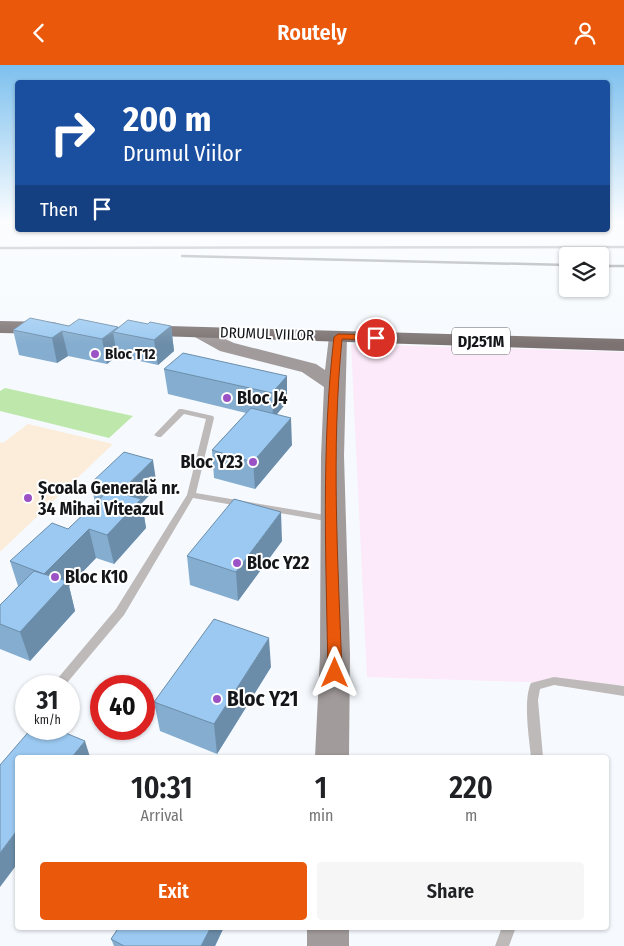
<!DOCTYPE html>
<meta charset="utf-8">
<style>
:root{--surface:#fff;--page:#f6f6f6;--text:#202124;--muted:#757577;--accent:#ea580c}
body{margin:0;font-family:"Fira Sans Condensed",sans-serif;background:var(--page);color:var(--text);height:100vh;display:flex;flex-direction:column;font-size:19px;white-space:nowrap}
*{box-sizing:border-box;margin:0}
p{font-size:16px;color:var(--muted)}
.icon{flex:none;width:28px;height:28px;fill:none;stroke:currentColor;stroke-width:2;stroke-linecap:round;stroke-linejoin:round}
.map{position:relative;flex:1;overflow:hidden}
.drawer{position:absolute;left:15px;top:690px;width:594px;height:175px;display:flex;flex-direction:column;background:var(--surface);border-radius:5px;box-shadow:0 1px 4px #0004}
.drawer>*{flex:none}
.banner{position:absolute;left:15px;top:15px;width:595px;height:152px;border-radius:5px;box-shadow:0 1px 4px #0004;background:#1a4fa0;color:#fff;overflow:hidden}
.buttons{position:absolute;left:559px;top:182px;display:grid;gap:10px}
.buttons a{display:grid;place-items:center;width:50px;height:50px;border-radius:5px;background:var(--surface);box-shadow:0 1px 4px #0004;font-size:25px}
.speed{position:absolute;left:15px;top:610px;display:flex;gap:10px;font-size:25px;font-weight:700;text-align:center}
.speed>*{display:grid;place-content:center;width:65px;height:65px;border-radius:50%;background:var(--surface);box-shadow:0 1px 4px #0004;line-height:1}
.speed small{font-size:12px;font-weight:400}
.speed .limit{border:8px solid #d22;background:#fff;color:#111}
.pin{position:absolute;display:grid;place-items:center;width:42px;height:42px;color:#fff;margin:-21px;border:2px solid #fff;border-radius:50%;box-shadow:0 1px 5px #0007}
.me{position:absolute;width:55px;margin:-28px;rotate:0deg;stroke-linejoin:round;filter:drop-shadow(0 0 4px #0008)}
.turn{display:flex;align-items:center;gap:18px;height:105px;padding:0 25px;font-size:22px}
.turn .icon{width:65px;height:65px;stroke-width:2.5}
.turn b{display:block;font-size:35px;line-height:42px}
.then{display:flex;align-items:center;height:48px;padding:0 25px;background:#0003;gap:10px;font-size:19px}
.eta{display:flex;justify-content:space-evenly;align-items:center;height:85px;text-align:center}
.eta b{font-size:30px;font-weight:600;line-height:35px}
.action{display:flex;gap:10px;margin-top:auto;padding:10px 25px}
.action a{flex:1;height:58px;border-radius:5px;background:var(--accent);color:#fff;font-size:20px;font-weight:600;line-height:58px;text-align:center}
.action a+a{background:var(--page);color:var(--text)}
header{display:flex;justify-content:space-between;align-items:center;height:65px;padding:0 25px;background:var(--accent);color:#fff;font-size:22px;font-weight:600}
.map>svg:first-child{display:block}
.industrial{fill:#fce9f9}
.education{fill:#fbedda}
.green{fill:#bee8ab}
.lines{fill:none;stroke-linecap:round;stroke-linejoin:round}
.lane{fill:#bfbaba;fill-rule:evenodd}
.secondary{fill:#a29b9b;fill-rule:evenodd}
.highway{fill:#7c7272;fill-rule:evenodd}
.rail{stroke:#686b6e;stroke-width:2.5}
.wall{fill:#85adcf}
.shaded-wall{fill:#6c8da9}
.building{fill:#9bc9f1;stroke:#6c8da9}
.route{fill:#ea580c;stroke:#983908}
.poi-dot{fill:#9a52c5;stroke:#fff;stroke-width:2}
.labels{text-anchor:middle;stroke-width:4;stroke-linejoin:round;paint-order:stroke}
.far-street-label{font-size:15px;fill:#141619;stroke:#fff}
.far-poi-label{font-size:15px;font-weight:bold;fill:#141619;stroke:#fff;text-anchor:start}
.shield{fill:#fff;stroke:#5a5c5e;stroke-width:1}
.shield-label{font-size:16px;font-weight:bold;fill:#141619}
.poi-label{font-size:18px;font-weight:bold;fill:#141619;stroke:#fff;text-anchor:start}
.near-poi-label{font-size:21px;font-weight:bold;fill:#141619;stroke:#fff;text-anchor:start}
</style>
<header><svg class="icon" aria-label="back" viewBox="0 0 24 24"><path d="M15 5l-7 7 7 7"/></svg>Routely<svg class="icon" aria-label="person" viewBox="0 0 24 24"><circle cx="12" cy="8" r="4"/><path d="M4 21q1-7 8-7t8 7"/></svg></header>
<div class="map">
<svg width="624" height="881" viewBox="0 0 624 881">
<rect width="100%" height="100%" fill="#f6fafe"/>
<path class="industrial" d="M 351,279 L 624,287 L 624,620 L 367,612 Z"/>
<path class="education" d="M 28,359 L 113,379 L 0,487 L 0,377 L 3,378 Z"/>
<path class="green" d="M 5,323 L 133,351 L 109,373 L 0,346 L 0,326 Z"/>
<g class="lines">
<path class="lane" d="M 179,344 L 182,344 L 213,351 L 214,353 L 196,428 L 331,451 L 335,454 L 331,457 L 193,433 L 124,550 L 66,619 L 62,620 L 58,619 L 56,616 L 58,613 L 116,544 L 187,430 L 206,354 L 184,349 L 161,372 L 158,372 L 154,370 Z
M 554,612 L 624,621 L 624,631 L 554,620 L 540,624 L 538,635 L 543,692 L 531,692 C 529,673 523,635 531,618 Z
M 502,862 L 516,862 L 509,881 L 495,881 Z"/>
<path class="secondary" d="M 199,262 L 234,278 L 316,299 L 325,305 L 329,272 L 331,268 L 345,268 L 347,272 L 344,391 L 350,590 L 349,692 L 315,692 L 320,590 L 321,391 L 324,322 L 302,307 L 220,286 L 193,271 L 190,267 L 193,263 Z
M 307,862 L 349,862 L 349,881 L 307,881 Z"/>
<path class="highway" d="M 0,256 L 53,257 L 60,259 L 63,263 L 60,267 L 53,269 L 0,268 Z
M 134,260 L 624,274 L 624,286 L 127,270 L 124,266 L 127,262 Z"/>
<path class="rail" d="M 0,183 L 624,182
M 182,191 L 568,200
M 600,201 L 624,201"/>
</g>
<path class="wall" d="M 148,259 L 171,261 L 174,286 L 158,300 L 117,291 L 107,299 L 68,291 L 57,298 L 19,290 L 13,265 L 69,261 L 118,262 Z
M 164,304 L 287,311 L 287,337 L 276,350 L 292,380 L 255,424 L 214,413 L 212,385 L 246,348 L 168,329 Z
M 91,418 L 157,422 L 142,438 L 146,463 L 114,499 L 96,493 L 69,521 L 75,546 L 30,596 L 0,584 L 0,540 L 18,521 L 10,496 L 68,464 L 95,438 Z
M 282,476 L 238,536 L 190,520 L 187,491 Z
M 271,602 L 217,689 L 160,666 L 154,637 Z
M 119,862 L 224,862 L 215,881 L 114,881 L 111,874 Z"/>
<path class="shaded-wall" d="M 171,261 L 174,286 L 158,300 L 154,275 Z
M 62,266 L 68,291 L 57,298 L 52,273 Z
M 113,267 L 117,291 L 107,299 L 102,274 Z
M 287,311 L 287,337 L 273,354 L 272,328 Z
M 291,353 L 292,380 L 255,424 L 253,397 Z
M 153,395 L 157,422 L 142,438 L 146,463 L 114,499 L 107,470 L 125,451 L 121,426 Z
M 281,447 L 282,476 L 238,536 L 236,507 Z
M 89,464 L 96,493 L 69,521 L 75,546 L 30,596 L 20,567 L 44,509 Z
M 269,573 L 271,602 L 217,689 L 214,659 Z
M 85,676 L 90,692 L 72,692 Z
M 18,764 L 18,798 L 0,822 L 0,788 Z
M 211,862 L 224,862 L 215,881 L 201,881 Z"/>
<path class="building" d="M 30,253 L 69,261 L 79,254 L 118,262 L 102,274 L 62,266 L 52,273 L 13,265 Z
M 128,255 L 148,259 L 150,257 L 171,261 L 154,275 L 113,267 Z
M 183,288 L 287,311 L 272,328 L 164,304 Z
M 251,343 L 291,353 L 253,397 L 212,385 Z
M 124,387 L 153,395 L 121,426 L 91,418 Z
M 109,425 L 141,434 L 107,470 L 89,464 L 44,509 L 10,496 L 52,458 L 68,464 Z
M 234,434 L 281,447 L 236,507 L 187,491 Z
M 34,506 L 67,516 L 20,567 L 0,559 L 0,540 Z
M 214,554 L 269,573 L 214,659 L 154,637 Z
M 31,664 L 56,664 L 85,676 L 72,692 L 18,692 L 18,764 L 0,788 L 0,700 Z
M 119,862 L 211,862 L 201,881 L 124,881 L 111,874 Z"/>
<linearGradient id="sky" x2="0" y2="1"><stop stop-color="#7dc0ee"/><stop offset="0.56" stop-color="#fbfdff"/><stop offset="1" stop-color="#fbfdff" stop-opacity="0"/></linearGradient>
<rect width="624" height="279" fill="url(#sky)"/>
<path class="route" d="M 338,269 L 376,270 L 380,273 L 376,275 L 342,274 C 331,385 338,497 342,608 L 340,612 L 330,612 L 328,608 C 326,496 321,383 334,272 Z"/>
<g class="poi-dot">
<circle cx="95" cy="289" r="5"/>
<circle cx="227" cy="333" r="5"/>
<circle cx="253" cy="397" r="5"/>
<circle cx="28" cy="433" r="5"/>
<circle cx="237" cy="498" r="5"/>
<circle cx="55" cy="512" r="5"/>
<circle cx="217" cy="634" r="5"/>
</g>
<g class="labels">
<g class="far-street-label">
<text transform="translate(267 269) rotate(2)" y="5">DRUMUL VIILOR</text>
</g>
<g class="far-poi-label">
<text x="105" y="294">Bloc T12</text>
</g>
<rect class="shield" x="452" y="262.5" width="58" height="27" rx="4"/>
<g class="shield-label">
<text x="481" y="282">DJ251M</text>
</g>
<g class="poi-label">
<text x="237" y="339">Bloc J4</text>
<text x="243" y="403" text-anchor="end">Bloc Y23</text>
<text x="38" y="429">Școala Generală nr.<tspan x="38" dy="21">34 Mihai Viteazul</tspan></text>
<text x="247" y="504">Bloc Y22</text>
<text x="65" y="518">Bloc K10</text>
</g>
<g class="near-poi-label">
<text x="227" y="641">Bloc Y21</text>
</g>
</g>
</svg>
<div class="buttons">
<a><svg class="icon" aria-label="layers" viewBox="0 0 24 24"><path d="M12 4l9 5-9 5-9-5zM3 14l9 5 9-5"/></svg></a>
</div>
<div class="speed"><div>31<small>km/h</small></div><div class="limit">40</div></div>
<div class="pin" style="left:376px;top:273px;background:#d93025"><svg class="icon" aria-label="arrive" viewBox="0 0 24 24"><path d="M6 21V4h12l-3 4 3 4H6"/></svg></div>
<svg class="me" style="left:335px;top:608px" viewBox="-20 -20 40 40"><path d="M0-17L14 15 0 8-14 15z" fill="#ea580c" stroke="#fff" stroke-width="4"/></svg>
<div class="banner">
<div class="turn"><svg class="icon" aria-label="right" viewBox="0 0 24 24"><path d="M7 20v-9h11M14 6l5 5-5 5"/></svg><div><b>200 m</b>Drumul Viilor</div></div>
<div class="then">Then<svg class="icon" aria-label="arrive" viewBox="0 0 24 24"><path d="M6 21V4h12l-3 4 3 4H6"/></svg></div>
</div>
<section class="drawer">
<div class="eta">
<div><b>10:31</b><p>Arrival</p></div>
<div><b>1</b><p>min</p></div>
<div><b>220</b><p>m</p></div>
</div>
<div class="action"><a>Exit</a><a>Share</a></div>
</section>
</div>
